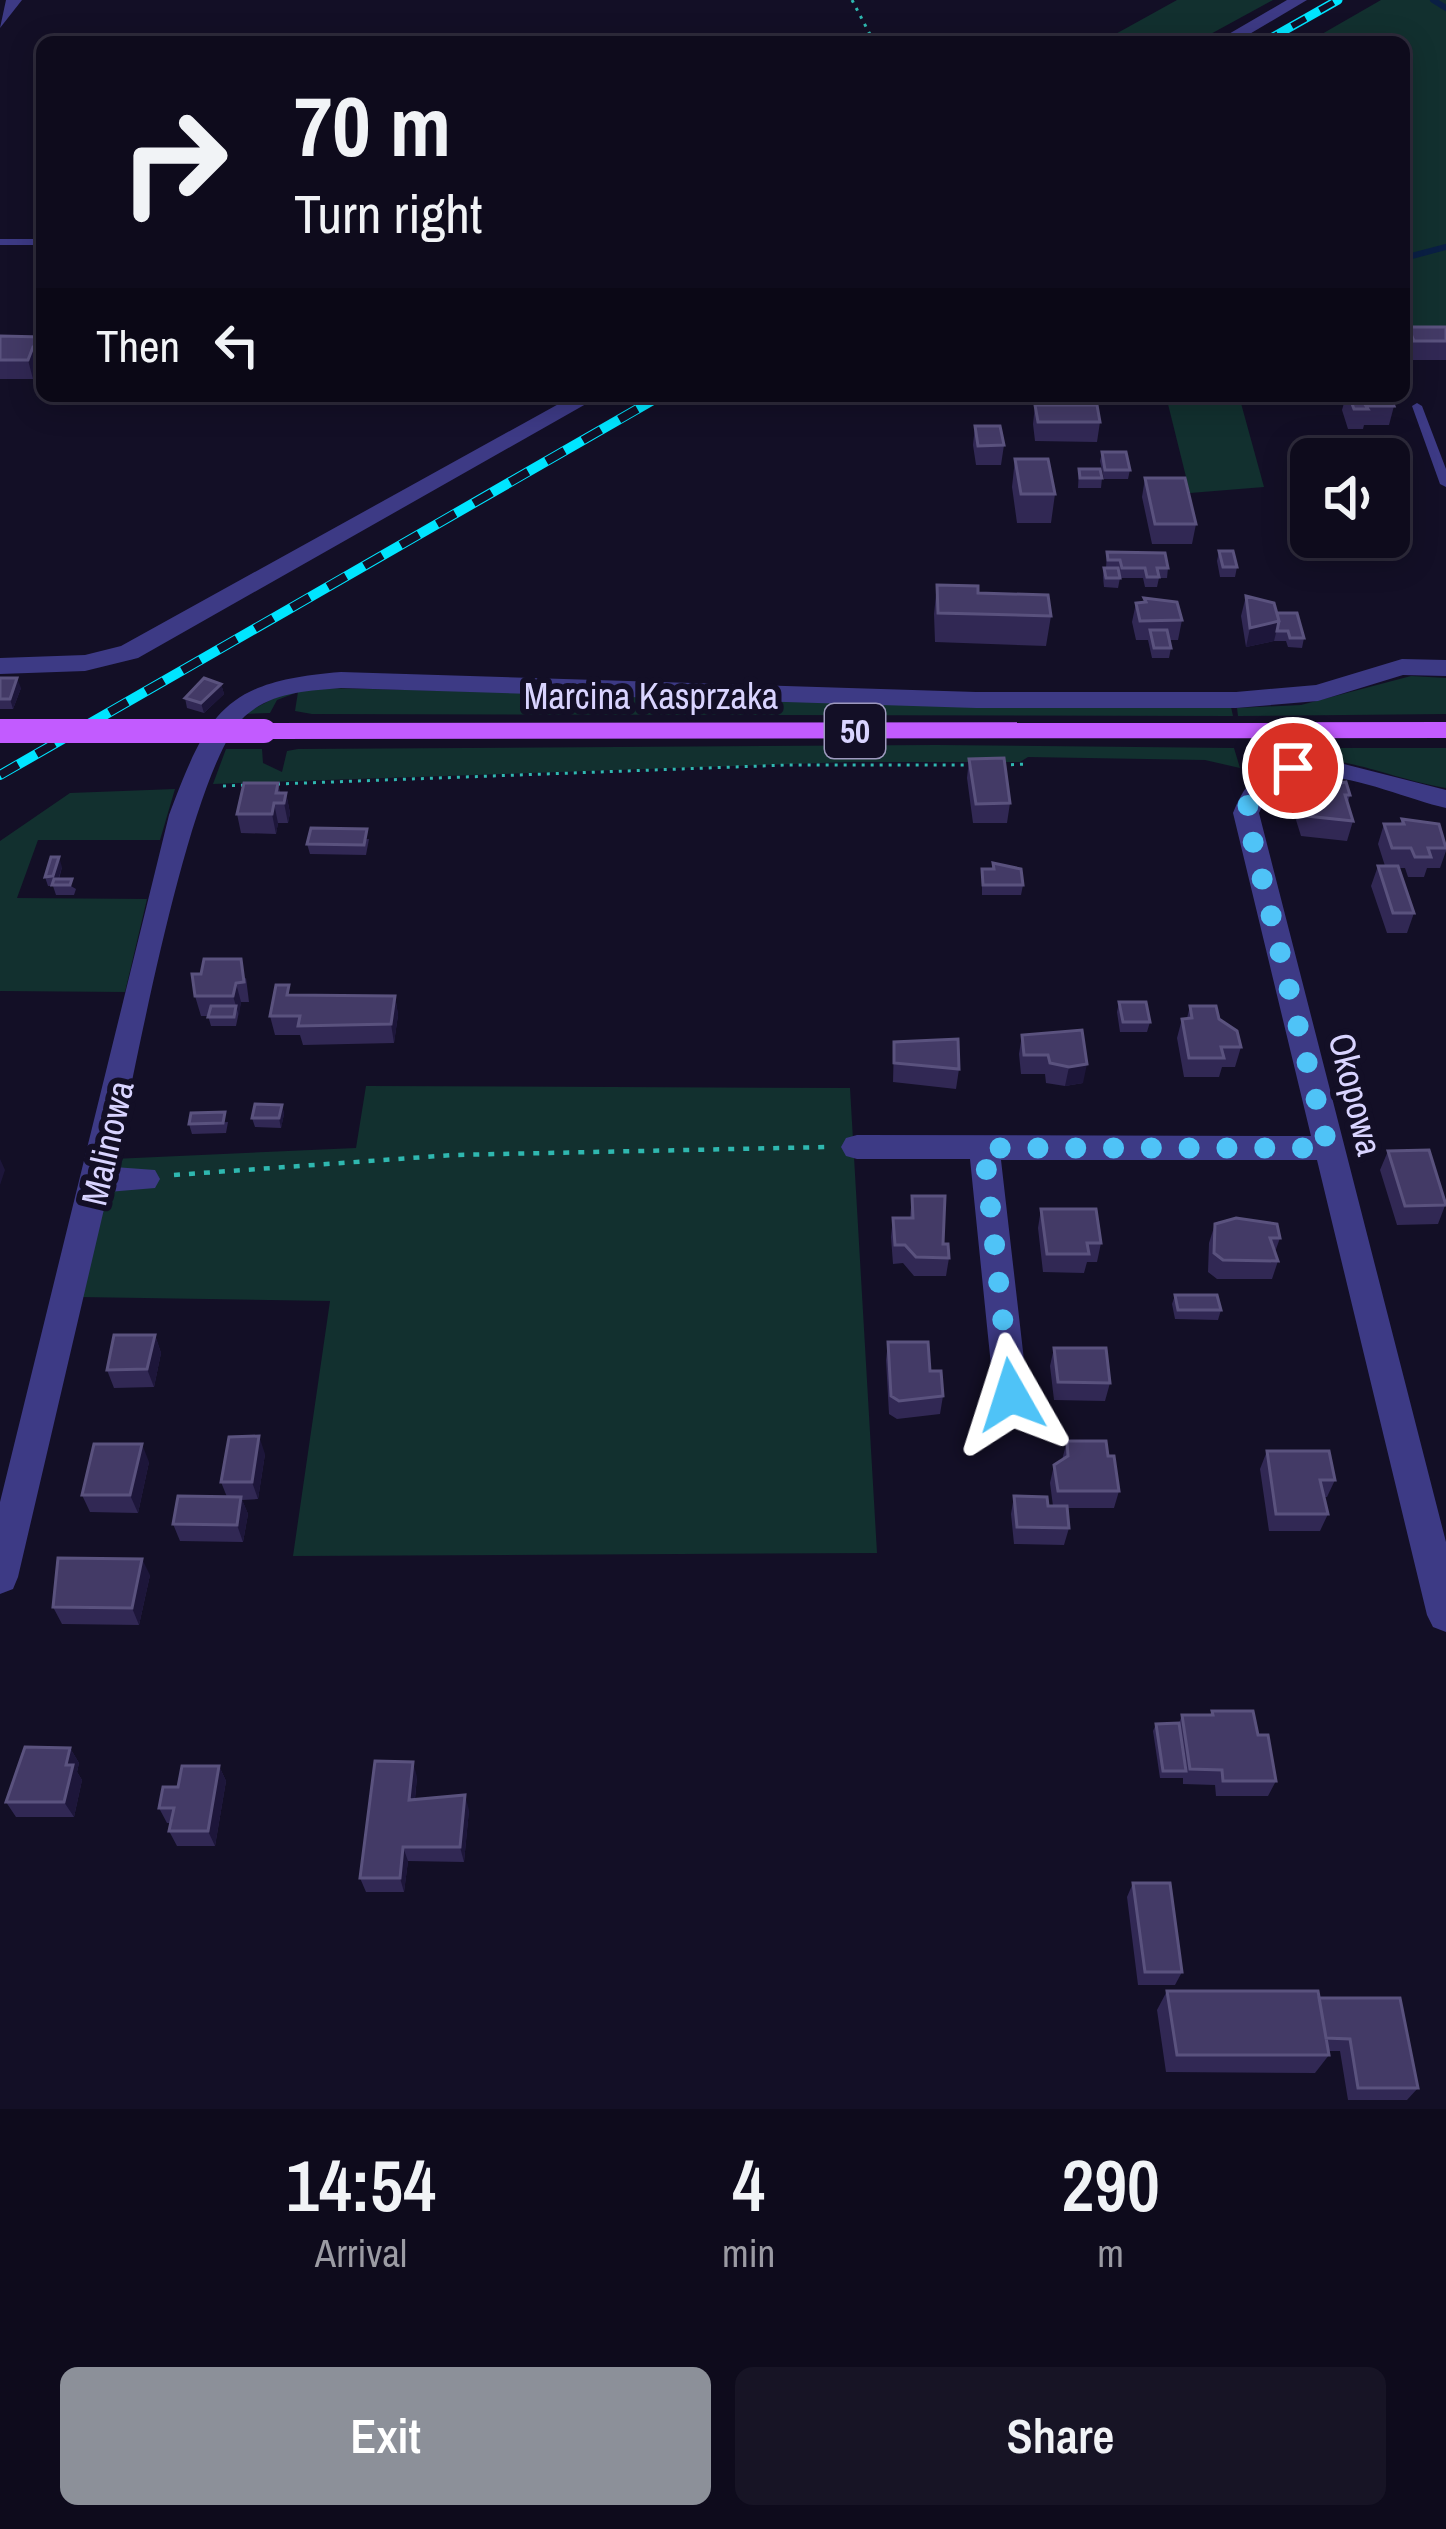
<!DOCTYPE html>
<style>
:root{--surface:#0e0b1c;--page:#171425;--text:#f1f3f6;--muted:#9b9ba3;--line:#2e2b3b;--accent:#8c9099}
body{margin:0;font-family:"Archivo Narrow",sans-serif;background:var(--page);color:var(--text);height:100vh;display:flex;flex-direction:column;font-size:45px;white-space:nowrap}
*{box-sizing:border-box;margin:0}
p{font-size:39px;color:var(--muted)}
.icon{flex:none;width:66px;height:66px;fill:none;stroke:currentColor;stroke-width:2;stroke-linecap:round;stroke-linejoin:round}
.map{position:relative;height:2109px;overflow:hidden}
.details{display:flex;flex-direction:column;background:var(--surface);flex:1}
.details>*{flex:none}
.top-card{position:absolute;left:36px;top:36px;width:1374px;height:366px;border-radius:18px;box-shadow:0 6px 30px #0003,0 0 0 3px var(--line);background:#0e0b1c;color:var(--text);overflow:hidden}
.buttons{position:absolute;left:1290px;top:438px;display:grid;gap:24px}
.buttons a{display:grid;place-items:center;width:120px;height:120px;border-radius:18px;background:var(--surface);box-shadow:0 6px 30px #0003,0 0 0 3px var(--line);font-size:60px}
.pin{position:absolute;display:grid;place-items:center;width:102px;height:102px;color:#fff;margin:-51px;border:6px solid #fff;border-radius:50%;box-shadow:0 3px 12px #0007}
.me{position:absolute;width:132px;margin:-66px;rotate:354deg;stroke-linejoin:round;filter:drop-shadow(0 0 9px #0008)}
.turn{display:flex;align-items:center;gap:42px;height:252px;padding:0 60px;font-size:54px}
.turn .icon{width:156px;height:156px;stroke-width:2.5}
.turn b{display:block;font-size:84px;line-height:102px}
.then{display:flex;align-items:center;height:114px;padding:0 60px;background:#0003;gap:24px;font-size:45px}
.eta{display:flex;justify-content:space-evenly;align-items:center;height:204px;text-align:center}
.eta b{font-size:72px;font-weight:600;line-height:84px}
.cta{display:flex;gap:24px;margin-top:auto;padding:24px 60px}
.cta a{flex:1;height:138px;border-radius:18px;background:var(--accent);color:#fff;font-size:48px;font-weight:600;line-height:138px;text-align:center}
.cta a+a{background:var(--page);color:var(--text)}
.map>svg:first-child{display:block}
.green{fill:#12302f}
.lines{fill:none;stroke-linecap:round;stroke-linejoin:round}
.stream{stroke:#0a1f44;stroke-width:6}
.path-far1{stroke:#2fb8b0;stroke-width:3;stroke-dasharray:3 6;stroke-linecap:butt}
.path{stroke:#2fb8b0;stroke-width:4.5;stroke-dasharray:6 9;stroke-linecap:butt}
.lane{fill:#3d3a85;fill-rule:evenodd}
.street{fill:#3d3a85;fill-rule:evenodd}
.primary{fill:#c25bff;fill-rule:evenodd}
.rail-far1-casing{stroke:#00e5ff;stroke-width:9}
.rail-casing{stroke:#00e5ff;stroke-width:10}
.rail-far1{stroke:#130f26;stroke-width:6;stroke-dasharray:16;stroke-linecap:butt}
.rail{stroke:#130f26;stroke-width:8;stroke-dasharray:21;stroke-linecap:butt}
.primary-bridge{stroke:#c25bff;stroke-width:24}
.wall{fill:#312854}
.shaded-wall{fill:#1d163a}
.building{fill:#433a66;stroke:#5a527e;stroke-width:3}
.route{stroke:#4fc3f7;stroke-width:21;stroke-dasharray:0 37.8}
.labels{text-anchor:middle;stroke-width:12;stroke-linejoin:round;paint-order:stroke}
.shield{fill:#130f26;stroke:#9e99be;stroke-width:3}
.shield-label{font-size:33px;font-weight:bold;fill:#d9d4ff}
.street-label{font-size:36px;fill:#d9d4ff;stroke:#130f26}
</style>
<div class="map">
<svg width="1446" height="2109" viewBox="0 0 1446 2109">
<rect width="100%" height="100%" fill="#130f26"/>
<path class="green" d="M 1177,0 L 1273,0 L 1196,42 L 863,42 L 888,36 L 1112,36 Z
M 1381,0 L 1446,0 L 1446,327 L 1404,327 L 1404,42 L 1308,42 Z
M 1166,396 L 1239,396 L 1264,487 L 1190,493 Z
M 1411,676 L 1446,678 L 1446,714 L 1238,716 L 1237,708 L 1301,705 Z
M 320,688 L 1231,707 L 1233,716 L 312,714 L 295,711 L 298,692 L 277,700 L 270,713 L 244,714 L 282,694 Z
M 936,745 L 1234,748 L 1240,768 L 1205,760 L 1028,757 L 1020,762 L 850,762 L 213,784 L 226,749 L 262,749 L 263,763 L 282,772 L 287,751 L 298,749 Z
M 1246,748 L 1446,748 L 1446,788 C 1364,773 1336,744 1249,770 Z
M 175,789 L 160,840 L 38,840 L 17,898 L 147,899 L 125,992 L 0,991 L 0,841 L 70,793 Z
M 366,1086 L 850,1088 L 877,1553 L 293,1556 L 330,1301 L 79,1297 L 113,1159 L 356,1148 Z"/>
<g class="lines">
<path class="stream" d="M 1433,0 L 1446,8
M 1404,258 L 1446,247"/>
<path class="path-far1" d="M 852,0 L 874,42
M 1002,765 L 1027,764
M 277,784 L 787,765 L 973,765
M 223,786 L 247,785"/>
<path class="path" d="M 174,1175 L 453,1155 L 827,1147"/>
<path class="lane" d="M 0,239 L 42,239 L 42,245 L 0,245 Z
M 1417,403 L 1422,406 L 1446,469 L 1446,487 L 1440,484 L 1412,406 Z"/>
<path class="street" d="M 6,0 L 22,0 L 0,28 Z
M 1287,0 L 1307,0 L 1236,42 L 1215,42 Z
M 573,396 L 600,396 L 138,658 L 85,671 L 0,674 L 0,658 L 85,655 L 121,646 Z
M 1402,659 L 1446,660 L 1446,676 L 1403,675 L 1318,701 L 1236,708 L 976,708 L 341,688 C 307,691 272,692 245,716 C 189,766 134,1079 114,1167 L 155,1170 L 160,1179 L 155,1188 L 108,1192 L 18,1577 L 13,1589 L 0,1594 L 0,1502 L 169,815 C 208,711 225,681 341,672 L 976,692 L 1236,692 L 1316,685 Z
M 1303,758 L 1332,761 L 1446,790 L 1446,808 C 1389,796 1290,741 1259,813 L 1446,1542 L 1446,1632 L 1433,1627 L 1427,1615 L 1317,1160 L 1001,1160 L 1028,1395 L 1023,1405 L 1011,1410 L 999,1405 L 994,1395 L 970,1159 L 857,1159 L 846,1156 L 841,1147 L 846,1138 L 857,1135 L 1311,1136 L 1233,813 C 1248,776 1263,765 1303,758 Z"/>
<path class="primary" d="M 1446,722 L 1446,738 L 264,739 L 251,731 L 264,723 Z"/>
<defs>
<path id="rail-far1" d="M 1264,42 L 1338,0"/>
<path id="rail" d="M 0,775 L 660,396"/>
</defs>
<use href="#rail-far1" class="rail-far1-casing"/>
<use href="#rail" class="rail-casing"/>
<use href="#rail-far1" class="rail-far1"/>
<use href="#rail" class="rail"/>
<path class="primary-bridge" d="M 0,731 L 264,731"/>
</g>
<path class="wall" d="M 1408,327 L 1446,327 L 1446,360 L 1409,360 L 1404,349 Z
M 0,336 L 42,337 L 42,366 L 38,366 L 33,379 L 0,379 Z
M 1346,396 L 1390,396 L 1394,406 L 1389,425 L 1364,425 L 1363,429 L 1348,429 L 1342,410 Z
M 1035,405 L 1100,422 L 1097,442 L 1035,441 L 1033,424 Z
M 975,426 L 1004,445 L 1001,465 L 976,465 L 973,445 Z
M 1102,452 L 1130,470 L 1128,479 L 1104,479 L 1100,461 Z
M 1015,459 L 1055,494 L 1051,523 L 1017,523 L 1012,487 Z
M 1079,469 L 1102,478 L 1101,488 L 1078,488 Z
M 1145,478 L 1196,524 L 1192,544 L 1152,544 L 1142,497 Z
M 1219,551 L 1237,567 L 1235,577 L 1220,577 L 1217,561 Z
M 1107,552 L 1168,568 L 1167,578 L 1159,578 L 1157,587 L 1145,587 L 1143,578 L 1120,578 L 1118,588 L 1104,587 L 1103,577 L 1104,568 L 1106,568 Z
M 937,585 L 978,593 L 1051,616 L 1046,646 L 935,642 L 934,614 Z
M 1246,596 L 1277,613 L 1304,638 L 1302,648 L 1288,647 L 1286,641 L 1274,641 L 1246,647 L 1241,616 Z
M 1144,598 L 1182,620 L 1178,640 L 1170,640 L 1171,648 L 1169,658 L 1152,658 L 1148,640 L 1136,640 L 1132,622 L 1136,603 L 1144,602 Z
M 0,678 L 21,688 L 13,709 L 0,709 Z
M 221,684 L 224,694 L 204,713 L 187,708 L 185,698 Z
M 969,759 L 1010,803 L 1007,823 L 973,823 L 967,778 Z
M 278,783 L 280,793 L 286,793 L 290,813 L 288,823 L 278,823 L 276,834 L 241,833 L 237,814 Z
M 1321,786 L 1350,795 L 1348,802 L 1353,821 L 1347,841 L 1301,836 L 1296,820 L 1302,800 L 1319,794 Z
M 1402,819 L 1446,844 L 1446,851 L 1440,868 L 1427,868 L 1424,877 L 1408,877 L 1405,868 L 1399,868 L 1414,913 L 1407,933 L 1387,933 L 1371,886 L 1378,866 L 1385,866 L 1378,844 L 1384,824 L 1400,824 Z
M 369,839 L 366,855 L 310,854 L 307,844 Z
M 993,863 L 1023,885 L 1021,895 L 982,895 L 982,869 L 992,869 Z
M 62,867 L 59,879 L 76,889 L 74,895 L 56,895 L 53,886 L 48,886 L 45,877 Z
M 246,978 L 249,1002 L 241,1002 L 236,1026 L 211,1026 L 208,1016 L 201,1016 L 195,996 Z
M 292,995 L 395,996 L 398,1015 L 394,1043 L 303,1045 L 300,1035 L 275,1035 L 270,1016 Z
M 1119,1002 L 1150,1022 L 1147,1032 L 1120,1032 L 1117,1012 Z
M 1190,1006 L 1219,1019 L 1241,1047 L 1235,1067 L 1222,1067 L 1219,1077 L 1184,1077 L 1177,1038 L 1182,1019 L 1187,1018 Z
M 1082,1030 L 1083,1083 L 1065,1086 L 1046,1083 L 1045,1074 L 1021,1074 L 1019,1054 L 1022,1035 Z
M 894,1042 L 959,1069 L 956,1089 L 893,1082 Z
M 282,1105 L 284,1114 L 281,1128 L 255,1127 L 252,1118 Z
M 228,1122 L 226,1133 L 192,1134 L 189,1124 Z
M 1388,1151 L 1446,1203 L 1438,1224 L 1397,1225 L 1380,1170 Z
M 912,1196 L 943,1244 L 949,1258 L 946,1276 L 914,1276 L 903,1263 L 893,1264 L 891,1237 L 893,1218 L 910,1218 Z
M 1041,1209 L 1101,1243 L 1097,1262 L 1087,1262 L 1084,1273 L 1043,1272 L 1038,1228 Z
M 1215,1224 L 1280,1238 L 1275,1252 L 1278,1261 L 1272,1279 L 1217,1279 L 1208,1272 L 1209,1243 Z
M 1175,1295 L 1221,1310 L 1218,1320 L 1175,1319 L 1172,1304 Z
M 155,1335 L 161,1353 L 154,1387 L 114,1388 L 107,1370 Z
M 888,1342 L 930,1371 L 943,1396 L 940,1414 L 897,1419 L 889,1414 L 886,1360 Z
M 1054,1348 L 1110,1383 L 1105,1401 L 1054,1400 L 1050,1366 Z
M 1067,1441 L 1108,1456 L 1119,1491 L 1114,1508 L 1067,1508 L 1069,1528 L 1064,1545 L 1014,1544 L 1011,1514 L 1014,1496 L 1053,1506 L 1050,1483 L 1054,1465 L 1062,1460 Z
M 1267,1451 L 1335,1480 L 1327,1497 L 1324,1497 L 1328,1514 L 1320,1531 L 1269,1531 L 1260,1469 Z
M 265,1454 L 258,1499 L 242,1500 L 248,1514 L 243,1542 L 180,1541 L 173,1524 L 227,1497 L 221,1482 Z
M 149,1462 L 138,1513 L 90,1512 L 82,1495 Z
M 150,1575 L 139,1625 L 62,1624 L 53,1607 Z
M 1212,1711 L 1258,1735 L 1276,1781 L 1268,1796 L 1216,1796 L 1215,1785 L 1183,1784 L 1183,1778 L 1160,1778 L 1153,1731 L 1156,1724 L 1179,1723 L 1182,1715 L 1210,1715 Z
M 70,1748 L 79,1763 L 77,1772 L 82,1780 L 74,1817 L 16,1817 L 6,1802 Z
M 219,1766 L 226,1781 L 215,1846 L 177,1846 L 169,1831 L 171,1823 L 167,1823 L 159,1808 L 178,1787 Z
M 417,1777 L 415,1799 L 469,1810 L 464,1862 L 408,1861 L 404,1892 L 366,1892 L 360,1878 Z
M 1133,1883 L 1182,1972 L 1175,1985 L 1138,1985 L 1127,1897 Z
M 1167,1991 L 1319,1998 L 1418,2088 L 1407,2100 L 1348,2100 L 1340,2051 L 1328,2051 L 1329,2055 L 1315,2073 L 1166,2072 L 1157,2010 Z"/>
<path class="shaded-wall" d="M 33,347 L 38,366 L 33,379 L 28,360 Z
M 1279,621 L 1274,641 L 1246,647 L 1250,628 Z
M 17,678 L 21,688 L 13,709 L 10,699 Z
M 221,684 L 224,694 L 204,713 L 201,703 Z
M 286,793 L 290,813 L 288,823 L 284,803 Z
M 274,803 L 278,823 L 276,834 L 272,814 Z
M 59,857 L 62,867 L 56,886 L 53,876 Z
M 236,983 L 241,1002 L 239,1016 L 233,996 Z
M 395,996 L 398,1015 L 394,1043 L 391,1024 Z
M 1087,1064 L 1083,1083 L 1065,1086 L 1069,1067 Z
M 282,1105 L 284,1114 L 281,1128 L 279,1118 Z
M 0,1159 L 5,1170 L 0,1185 Z
M 155,1335 L 161,1353 L 154,1387 L 147,1369 Z
M 259,1436 L 265,1454 L 258,1499 L 252,1482 Z
M 142,1444 L 149,1462 L 138,1513 L 130,1495 Z
M 241,1497 L 248,1514 L 243,1542 L 237,1525 Z
M 142,1559 L 150,1575 L 139,1625 L 132,1608 Z
M 70,1748 L 79,1763 L 77,1772 L 82,1780 L 74,1817 L 64,1802 L 66,1765 Z
M 413,1762 L 417,1777 L 413,1814 L 409,1800 Z
M 219,1766 L 226,1781 L 215,1846 L 208,1831 Z
M 465,1795 L 469,1810 L 464,1862 L 460,1847 Z
M 403,1847 L 408,1861 L 404,1892 L 400,1878 Z"/>
<path class="building" d="M 243,36 L 271,36 L 269,42 L 241,42 Z
M 1408,327 L 1446,327 L 1446,341 L 1414,341 Z
M 0,336 L 42,337 L 42,345 L 41,347 L 33,347 L 28,360 L 0,360 Z
M 1349,396 L 1390,396 L 1394,406 L 1366,406 L 1368,409 L 1354,409 Z
M 1035,405 L 1097,405 L 1100,422 L 1038,422 Z
M 975,426 L 1000,426 L 1004,445 L 978,446 Z
M 1102,452 L 1126,452 L 1130,470 L 1105,470 Z
M 1015,459 L 1048,459 L 1055,494 L 1021,494 Z
M 1079,469 L 1100,469 L 1102,478 L 1080,478 Z
M 1145,478 L 1185,478 L 1196,524 L 1155,524 Z
M 1219,551 L 1233,551 L 1237,567 L 1223,567 Z
M 1107,552 L 1165,553 L 1168,568 L 1157,568 L 1159,577 L 1147,577 L 1145,568 L 1122,568 L 1120,560 L 1108,560 Z
M 1104,568 L 1118,568 L 1120,578 L 1106,578 Z
M 937,585 L 978,586 L 978,593 L 1048,595 L 1051,616 L 938,613 Z
M 1246,596 L 1274,603 L 1279,621 L 1250,628 Z
M 1144,598 L 1177,602 L 1182,620 L 1140,621 L 1136,603 L 1146,602 Z
M 1277,613 L 1297,613 L 1304,638 L 1290,638 L 1288,631 L 1277,631 L 1279,621 Z
M 1150,630 L 1167,630 L 1171,648 L 1154,648 Z
M 0,678 L 17,678 L 10,699 L 0,699 Z
M 204,678 L 221,684 L 201,703 L 185,698 Z
M 1004,758 L 1010,803 L 976,804 L 969,759 Z
M 1346,782 L 1350,795 L 1345,795 L 1353,821 L 1307,816 L 1302,800 L 1323,793 L 1321,786 Z
M 244,783 L 278,783 L 276,793 L 286,793 L 284,803 L 274,803 L 272,814 L 237,814 Z
M 1402,819 L 1439,824 L 1446,848 L 1428,848 L 1431,857 L 1415,857 L 1411,848 L 1392,848 L 1384,824 L 1404,824 Z
M 311,828 L 367,829 L 364,845 L 307,844 Z
M 51,857 L 59,857 L 53,876 L 45,877 Z
M 993,863 L 1021,869 L 1023,885 L 983,885 L 982,869 L 994,869 Z
M 1378,866 L 1398,866 L 1414,913 L 1393,913 Z
M 54,879 L 72,879 L 70,885 L 52,885 Z
M 204,959 L 241,959 L 244,982 L 236,983 L 233,996 L 195,996 L 192,974 L 201,974 Z
M 276,985 L 289,985 L 287,995 L 395,996 L 391,1024 L 298,1026 L 300,1016 L 270,1016 Z
M 1119,1002 L 1146,1002 L 1150,1022 L 1123,1022 Z
M 211,1006 L 236,1006 L 234,1017 L 208,1017 Z
M 1190,1006 L 1216,1006 L 1219,1019 L 1237,1031 L 1241,1047 L 1221,1047 L 1224,1058 L 1189,1058 L 1182,1019 L 1192,1018 Z
M 1082,1030 L 1087,1064 L 1069,1067 L 1050,1063 L 1048,1055 L 1024,1055 L 1022,1035 Z
M 958,1039 L 959,1069 L 894,1063 L 894,1042 Z
M 255,1104 L 282,1105 L 279,1118 L 252,1118 Z
M 225,1112 L 223,1123 L 189,1124 L 191,1113 Z
M 1429,1150 L 1446,1205 L 1405,1206 L 1388,1151 Z
M 912,1196 L 945,1196 L 943,1244 L 948,1244 L 949,1258 L 916,1257 L 905,1245 L 895,1245 L 893,1218 L 913,1218 Z
M 1041,1209 L 1096,1209 L 1101,1243 L 1087,1243 L 1089,1254 L 1047,1254 Z
M 1236,1218 L 1277,1224 L 1280,1238 L 1270,1238 L 1278,1261 L 1223,1260 L 1214,1253 L 1215,1224 Z
M 1175,1295 L 1217,1295 L 1221,1310 L 1178,1310 Z
M 114,1335 L 155,1335 L 147,1369 L 107,1370 Z
M 888,1342 L 928,1342 L 930,1371 L 941,1371 L 943,1396 L 899,1401 L 891,1396 Z
M 1054,1348 L 1106,1348 L 1110,1383 L 1058,1382 Z
M 259,1436 L 252,1482 L 221,1482 L 229,1437 Z
M 1067,1441 L 1106,1441 L 1108,1456 L 1114,1456 L 1119,1491 L 1058,1491 L 1054,1465 L 1068,1456 Z
M 94,1444 L 142,1444 L 130,1495 L 82,1495 Z
M 1267,1451 L 1329,1451 L 1335,1480 L 1320,1480 L 1328,1514 L 1276,1514 Z
M 178,1496 L 241,1497 L 237,1525 L 173,1524 Z
M 1014,1496 L 1047,1497 L 1048,1506 L 1067,1506 L 1069,1528 L 1017,1527 Z
M 58,1558 L 142,1559 L 132,1608 L 53,1607 Z
M 1212,1711 L 1253,1711 L 1258,1735 L 1268,1735 L 1276,1781 L 1223,1781 L 1222,1770 L 1190,1769 L 1182,1715 L 1213,1715 Z
M 1179,1723 L 1186,1771 L 1163,1771 L 1156,1724 Z
M 25,1747 L 70,1748 L 66,1765 L 73,1765 L 64,1802 L 6,1802 Z
M 375,1761 L 413,1762 L 409,1800 L 465,1795 L 460,1847 L 403,1847 L 400,1878 L 360,1878 Z
M 182,1766 L 219,1766 L 208,1831 L 169,1831 L 174,1808 L 159,1808 L 163,1787 L 178,1787 Z
M 1133,1883 L 1170,1883 L 1182,1972 L 1145,1972 Z
M 1167,1991 L 1318,1991 L 1329,2055 L 1177,2055 Z
M 1319,1998 L 1400,1998 L 1418,2088 L 1358,2088 L 1350,2039 L 1326,2038 Z"/>
<g class="lines">
<path class="route" d="M 1011,1395 L 984,1148 L 1328,1148 L 1246,813 C 1252,785 1267,776 1293,768"/>
</g>
<g class="labels">
<rect class="shield" x="825" y="704" width="60" height="54" rx="9"/>
<g class="shield-label">
<text x="855" y="743">50</text>
</g>
<g class="street-label">
<text x="651" y="709">Marcina Kasprzaka</text>
<text transform="translate(1356 1094) rotate(76)" y="13">Okopowa</text>
<text transform="translate(107 1143) rotate(-77)" y="13">Malinowa</text>
</g>
</g>
</svg>
<div class="buttons">
<a><svg class="icon" aria-label="sound" viewBox="0 0 24 24"><path d="M4 9h4l5-4v14l-5-4H4zM17 9q2 3 0 6"/></svg></a>
</div>
<div class="pin" style="left:1293px;top:768px;background:#d93025"><svg class="icon" aria-label="arrive" viewBox="0 0 24 24"><path d="M6 21V4h12l-3 4 3 4H6"/></svg></div>
<svg class="me" style="left:1011px;top:1395px" viewBox="-20 -20 40 40"><path d="M0-17L14 15 0 8-14 15z" fill="#4fc3f7" stroke="#fff" stroke-width="4"/></svg>
<div class="top-card">
<div class="turn"><svg class="icon" aria-label="right" viewBox="0 0 24 24"><path d="M7 20v-9h11M14 6l5 5-5 5"/></svg><div><b>70 m</b>Turn right</div></div>
<div class="then">Then<svg class="icon" aria-label="left" viewBox="0 0 24 24"><path d="M17 20v-9H6M10 6l-5 5 5 5"/></svg></div>
</div>
</div>
<section class="details">
<div class="eta">
<div><b>14:54</b><p>Arrival</p></div>
<div><b>4</b><p>min</p></div>
<div><b>290</b><p>m</p></div>
</div>
<div class="cta"><a>Exit</a><a>Share</a></div>
</section>
